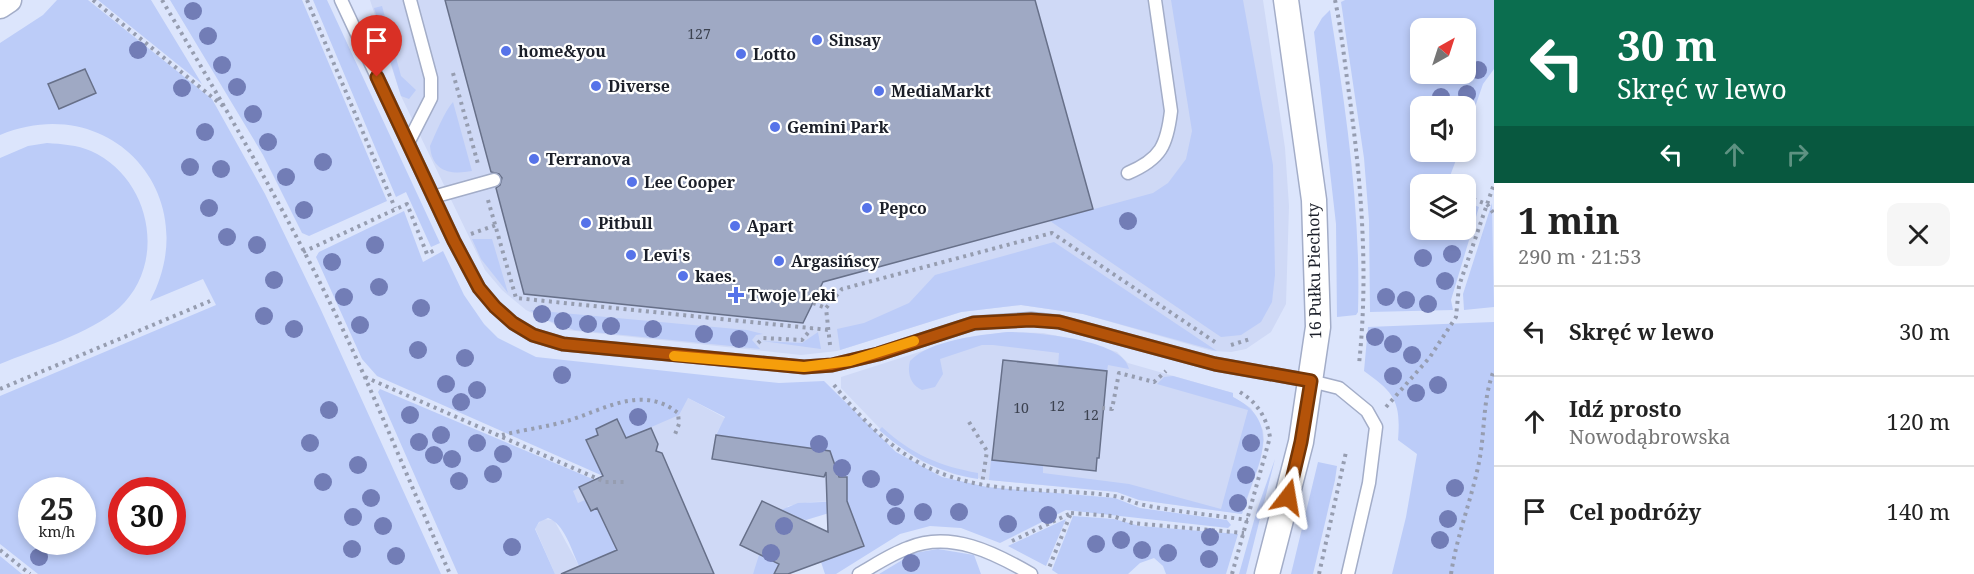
<!DOCTYPE html>
<html lang="pl">
<meta charset="utf-8">
<style>
:root{--surface:#fff;--page:#f6f6f6;--text:#222;--muted:#767676;--line:#e0e0e0}
body{margin:0;font-family:"Noto Serif",serif;background:var(--page);color:var(--text);height:100vh;display:flex;flex-direction:column;font-size:22px;white-space:nowrap}
*{box-sizing:border-box;margin:0}
p{font-size:20px;color:var(--muted)}
.icon{flex:none;width:33px;height:33px;fill:none;stroke:currentColor;stroke-width:2;stroke-linecap:round;stroke-linejoin:round}
.map{position:relative;flex:1;overflow:hidden}
.drawer{display:flex;flex-direction:column;background:var(--surface);width:480px}
.drawer>*{flex:none}
.guide{background:#0b6e4f;color:#fff;overflow:hidden}
.needle{width:39px;rotate:39deg}
.tools{position:absolute;left:1410px;top:18px;display:grid;gap:12px}
.tools a{display:grid;place-items:center;width:66px;height:66px;border-radius:12px;background:var(--surface);box-shadow:0 3px 9px #0003;font-size:30px}
.speed{position:absolute;left:18px;top:477px;display:flex;gap:12px;font-size:30px;font-weight:700;text-align:center}
.speed>*{display:grid;place-content:center;width:78px;height:78px;border-radius:50%;background:var(--surface);box-shadow:0 3px 9px #0003;line-height:1}
.speed small{font-size:15px;font-weight:400}
.speed .limit{border:9px solid #d22;background:#fff;color:#111}
.pin{position:absolute;display:grid;place-items:center;width:51px;height:51px;color:#fff;margin:-62px -26px;border-radius:50% 50% 50% 0;rotate:-45deg;box-shadow:0 0 6px #0007}
.pin .icon{rotate:45deg}
.me{position:absolute;width:66px;margin:-33px;rotate:14deg;stroke-linejoin:round;filter:drop-shadow(0 0 4px #0008)}
.turn{display:flex;align-items:center;gap:21px;height:126px;padding:0 24px;font-size:27px}
.turn .icon{width:78px;height:78px;stroke-width:2.5}
.turn b{display:block;font-size:42px;line-height:51px}
.lanes{display:flex;align-items:center;height:57px;padding:0 24px;background:#0003;justify-content:center;gap:30px;direction:ltr}
.lanes .off{opacity:.35}
.round{display:grid;place-items:center;flex:none;width:63px;height:63px;border-radius:12px;background:var(--page)}
.headline{display:flex;align-items:center;justify-content:space-between;height:102px;padding:0 24px}
h1{font-size:36px;font-weight:700;line-height:45px}
ul{padding:0;list-style:none}
li{display:flex;align-items:center;gap:18px;height:90px;padding:0 24px;border-top:2px solid var(--line)}
li div{flex:1}
li b{display:block;font-size:22px}
li em{font-style:normal}
main{display:flex;flex:1;min-height:0}
.map>svg:first-child{display:block}
.built{fill:#cfd9f6}
.green{fill:#bcccf8;fill-rule:evenodd}
.building{fill:#9fa9c4;stroke:#677089;stroke-width:1.5}
.lines{fill:none;stroke-linecap:round;stroke-linejoin:round}
.service-casing{stroke:#a3adc8;stroke-width:15}
.minor-casing{stroke:#a3adc8;stroke-width:27}
.path{stroke:#969db0;stroke-width:4;stroke-dasharray:3 4.5;stroke-linecap:butt}
.service{stroke:#fff;stroke-width:12}
.minor{stroke:#fff;stroke-width:24}
.tree{fill:#727db6}
.route-casing{stroke:#753606;stroke-width:15}
.route{stroke:#b45309;stroke-width:10}
.slow{stroke:#f59e0b;stroke-width:10}
.poi-dot{fill:#5673e9;stroke:#fff;stroke-width:2}
.labels{text-anchor:middle;stroke-width:4.5;stroke-linejoin:round;paint-order:stroke}
.number-label{font-size:14px;fill:#3c4250}
.poi-label{font-size:16px;font-weight:bold;fill:#1b1f29;stroke:#fff;text-anchor:start}
.street-label{font-size:16px;fill:#1b1f29;stroke:#fff}
</style>
<main>
<div class="map">
<svg width="1494" height="574" viewBox="0 0 1494 574">
<rect width="100%" height="100%" fill="#dce5fc"/>
<path class="built" d="M 370,0 L 1263,0 L 1285,148 L 1289,206 L 1286,304 L 1271,332 L 1246,349 L 1231,352 L 1212,351 L 1083,314 L 1021,305 L 961,312 L 837,351 L 801,355 L 566,330 L 526,310 L 502,290 L 485,270 L 401,96 Z
M 1008,332 L 1043,333 L 1082,341 L 1117,352 L 1128,363 L 1233,393 L 1233,397 L 1251,408 L 1263,430 L 1264,440 L 1260,462 L 1242,514 L 1139,500 L 1117,492 L 989,480 L 953,474 L 921,461 L 892,441 L 841,388 L 841,377 L 963,338 Z
M 688,398 L 725,418 L 716,434 L 830,453 L 847,477 L 847,501 L 811,502 L 788,506 L 753,574 L 555,574 L 535,528 L 542,519 L 554,520 L 579,566 L 616,550 L 597,508 L 591,511 L 578,503 L 572,491 L 602,476 L 595,460 L 596,429 L 617,419 L 627,438 Z"/>
<path class="green" d="M 57,0 L 88,0 L 212,99 L 265,194 L 321,310 L 441,574 L 38,574 L 0,544 L 0,396 L 216,305 L 203,279 L 150,301 C 206,196 111,89 0,135 L 0,43 L 43,15 ZM 32,490 L 82,490 L 82,542 L 32,542 ZM 122,490 L 172,490 L 172,542 L 122,542 Z
M 98,0 L 151,0 L 202,84 Z
M 170,0 L 302,0 L 387,201 L 309,236 L 302,233 L 263,155 Z
M 313,0 L 327,0 L 440,243 L 431,247 L 406,192 L 396,197 Z
M 1171,0 L 1243,0 L 1273,165 L 1275,275 L 1272,302 L 1261,322 L 1241,335 L 1221,337 L 1050,221 L 1153,193 L 1168,183 L 1186,159 L 1192,131 Z
M 1345,0 L 1494,0 L 1494,69 L 1483,84 L 1466,133 L 1466,106 L 1420,106 L 1420,152 L 1459,152 L 1447,184 L 1420,184 L 1420,230 L 1466,230 L 1466,202 L 1479,207 L 1451,300 L 1453,310 L 1370,312 L 1369,221 L 1364,158 L 1341,2 ZM 1420,28 L 1466,28 L 1466,74 L 1420,74 Z
M 382,6 L 401,76 L 416,90 L 409,99 L 401,96 L 374,8 Z
M 1330,10 C 1346,110 1361,211 1358,312 L 1356,315 L 1337,317 L 1336,224 L 1314,32 L 1322,18 Z
M 453,102 L 472,171 C 451,175 432,172 430,146 C 436,133 444,112 453,102 Z
M 47,143 C 62,144 77,145 91,151 C 151,178 168,263 119,308 C 90,334 36,349 0,364 L 0,158 L 28,146 Z
M 1492,203 L 1494,307 L 1464,310 L 1463,294 Z
M 404,211 L 423,262 L 443,251 L 464,295 L 484,324 L 498,338 L 536,357 L 779,383 L 824,381 L 896,452 L 942,477 L 987,487 L 1115,498 L 1140,508 L 1227,520 L 1231,525 L 1228,528 L 1066,510 L 1000,543 L 961,528 L 930,526 L 900,534 L 836,574 L 825,574 L 821,562 L 864,546 L 849,507 L 806,520 L 796,518 L 796,539 L 774,574 L 753,574 L 759,555 L 781,510 L 798,503 L 847,501 L 847,477 L 826,477 L 830,453 L 716,435 L 725,417 L 688,398 L 679,415 L 626,438 L 617,419 L 596,429 L 598,435 L 586,441 L 603,476 L 377,376 L 362,359 L 316,257 L 319,252 Z
M 472,239 L 492,239 L 508,293 L 481,259 Z
M 1054,242 L 1217,351 L 1083,314 L 1021,305 L 961,312 L 840,350 L 837,329 L 864,323 L 909,303 L 935,275 Z
M 530,310 L 747,330 L 763,334 L 756,335 L 752,340 L 760,349 L 574,330 L 544,319 Z
M 1494,322 L 1494,574 L 1392,574 L 1406,517 L 1417,454 L 1398,440 C 1401,402 1395,393 1364,371 L 1368,327 Z
M 818,332 L 821,349 L 762,341 L 802,343 Z
M 1008,332 C 1034,332 1124,339 1129,369 L 1108,365 L 1107,371 L 1058,367 L 1059,353 L 993,345 L 982,345 L 940,359 L 943,374 L 935,387 L 922,390 C 910,385 907,372 910,361 C 930,340 980,335 1008,332 Z
M 1173,376 L 1233,393 L 1233,397 C 1288,425 1253,471 1242,514 L 1139,500 L 1117,492 L 989,480 L 991,460 L 1043,465 L 1043,473 L 1129,484 L 1221,509 L 1248,410 L 1157,384 L 1164,377 Z
M 380,389 L 595,480 L 573,491 L 578,503 L 585,500 L 590,510 L 597,508 L 617,550 L 579,566 C 572,551 564,523 548,518 L 539,522 L 535,529 L 555,574 L 458,574 L 378,392 Z
M 882,427 C 911,454 939,466 978,473 L 978,479 C 939,473 907,455 879,430 Z
M 1275,459 L 1246,574 L 1239,574 L 1257,510 Z
M 1318,462 L 1337,466 L 1335,480 L 1313,574 L 1291,574 Z
M 1073,516 L 1114,519 L 1140,526 L 1238,534 L 1226,574 L 1166,574 L 1163,566 L 1154,558 L 1140,563 L 1128,574 L 1058,574 L 1052,570 Z
M 1066,519 L 1046,566 L 1008,546 Z
M 938,549 L 974,555 L 981,574 L 879,574 L 914,553 Z
M 0,556 L 22,574 L 0,574 Z"/>
<path class="building" d="M 445,0 L 1035,0 L 1093,209 L 823,282 L 803,323 L 524,294 L 496,188 L 500,185 L 502,178 L 499,174 L 491,172 Z
M 85,69 L 96,93 L 59,109 L 48,84 Z
M 1003,360 L 1107,371 L 1099,458 L 1097,458 L 1096,471 L 992,460 Z
M 617,419 L 626,438 L 651,428 L 658,444 L 656,451 L 662,453 L 714,574 L 561,574 L 617,550 L 597,508 L 591,511 L 579,487 L 603,476 L 586,440 L 598,435 L 596,429 Z
M 716,435 L 830,451 L 839,477 L 847,477 L 847,501 L 864,546 L 788,574 L 774,574 L 779,564 L 740,545 L 762,501 L 828,532 L 826,472 L 824,477 L 712,459 Z"/>
<g class="lines">
<defs>
<path id="service" d="M 341,0 L 454,241 L 479,288 L 495,307 L 513,323 L 533,335 L 563,344 L 804,367 L 832,365 L 878,354 L 974,323 L 1031,319 L 1059,322 L 1215,364 L 1311,381 L 1339,388 L 1367,411 L 1376,427 L 1369,483 L 1348,574
M 408,143 L 431,98 L 431,78 L 410,0
M 1128,173 C 1161,159 1167,145 1171,111 L 1155,0
M 433,197 L 494,180
M 859,574 C 875,565 891,554 908,548 C 950,530 995,553 1031,574"/>
<path id="minor" d="M 0,6 L 9,0
M 1267,574 L 1301,442 L 1318,327 L 1314,200 L 1286,0"/>
</defs>
<use href="#service" class="service-casing"/>
<use href="#minor" class="minor-casing"/>
<path class="path" d="M 93,0 L 223,106
M 162,0 C 222,102 282,204 334,311 C 376,397 411,487 450,574
M 307,0 L 395,208
M 1335,0 C 1341,28 1344,57 1348,86 C 1361,178 1369,271 1359,364
M 453,73 L 478,164
M 1473,199 L 1487,204 L 1494,214
M 488,200 L 516,298 L 829,330
M 471,234 L 496,225
M 303,252 L 407,204 L 427,254 L 437,249
M 813,303 L 826,308
M 758,343 L 763,338 L 802,340 L 812,328
M 830,345 L 826,308 L 842,289 L 1052,233 L 1215,342
M 1231,345 L 1250,339
M 365,377 L 605,482 L 628,482
M 834,385 C 867,426 904,463 955,478 C 1005,494 1062,488 1114,496 C 1124,497 1133,503 1144,505 C 1178,512 1213,515 1248,520
M 0,389 L 210,301
M 1386,407 L 1430,357 L 1456,317 L 1459,286 L 1494,184
M 1102,408 L 1112,409 L 1119,373 L 1154,382 L 1166,371
M 969,422 L 987,451 L 982,484
M 502,435 C 523,430 546,427 567,421 C 604,410 642,384 678,413 L 679,424 L 674,437
M 1071,513 L 1113,516 L 1132,523 L 1244,533
M 1012,541 L 1071,513 L 1049,568
M 0,550 L 30,574
M 1232,574 L 1270,437 C 1266,416 1256,400 1236,390
M 1319,574 L 1346,452
M 1451,574 C 1457,534 1473,496 1480,457 C 1485,427 1483,398 1494,370"/>
<use href="#service" class="service"/>
<use href="#minor" class="minor"/>
</g>
<g class="tree">
<circle cx="193" cy="11" r="9"/>
<circle cx="208" cy="36" r="9"/>
<circle cx="138" cy="50" r="9"/>
<circle cx="222" cy="65" r="9"/>
<circle cx="1478" cy="70" r="9"/>
<circle cx="237" cy="87" r="9"/>
<circle cx="182" cy="88" r="9"/>
<circle cx="1467" cy="94" r="9"/>
<circle cx="1441" cy="97" r="9"/>
<circle cx="253" cy="114" r="9"/>
<circle cx="205" cy="132" r="9"/>
<circle cx="268" cy="142" r="9"/>
<circle cx="323" cy="162" r="9"/>
<circle cx="190" cy="167" r="9"/>
<circle cx="221" cy="169" r="9"/>
<circle cx="286" cy="177" r="9"/>
<circle cx="209" cy="208" r="9"/>
<circle cx="304" cy="210" r="9"/>
<circle cx="1128" cy="221" r="9"/>
<circle cx="227" cy="237" r="9"/>
<circle cx="257" cy="245" r="9"/>
<circle cx="375" cy="245" r="9"/>
<circle cx="1452" cy="254" r="9"/>
<circle cx="1423" cy="258" r="9"/>
<circle cx="332" cy="262" r="9"/>
<circle cx="274" cy="280" r="9"/>
<circle cx="1445" cy="281" r="9"/>
<circle cx="379" cy="287" r="9"/>
<circle cx="344" cy="297" r="9"/>
<circle cx="1386" cy="297" r="9"/>
<circle cx="1406" cy="300" r="9"/>
<circle cx="1428" cy="304" r="9"/>
<circle cx="421" cy="308" r="9"/>
<circle cx="542" cy="314" r="9"/>
<circle cx="264" cy="316" r="9"/>
<circle cx="563" cy="321" r="9"/>
<circle cx="588" cy="324" r="9"/>
<circle cx="360" cy="325" r="9"/>
<circle cx="611" cy="326" r="9"/>
<circle cx="294" cy="329" r="9"/>
<circle cx="653" cy="329" r="9"/>
<circle cx="704" cy="334" r="9"/>
<circle cx="1375" cy="337" r="9"/>
<circle cx="739" cy="339" r="9"/>
<circle cx="1393" cy="344" r="9"/>
<circle cx="418" cy="350" r="9"/>
<circle cx="1412" cy="355" r="9"/>
<circle cx="465" cy="358" r="9"/>
<circle cx="562" cy="375" r="9"/>
<circle cx="1393" cy="376" r="9"/>
<circle cx="446" cy="384" r="9"/>
<circle cx="1438" cy="385" r="9"/>
<circle cx="477" cy="390" r="9"/>
<circle cx="1416" cy="393" r="9"/>
<circle cx="461" cy="402" r="9"/>
<circle cx="329" cy="410" r="9"/>
<circle cx="410" cy="415" r="9"/>
<circle cx="638" cy="417" r="9"/>
<circle cx="441" cy="435" r="9"/>
<circle cx="419" cy="442" r="9"/>
<circle cx="310" cy="443" r="9"/>
<circle cx="477" cy="443" r="9"/>
<circle cx="1251" cy="443" r="9"/>
<circle cx="819" cy="444" r="9"/>
<circle cx="503" cy="454" r="9"/>
<circle cx="434" cy="455" r="9"/>
<circle cx="452" cy="459" r="9"/>
<circle cx="358" cy="465" r="9"/>
<circle cx="842" cy="468" r="9"/>
<circle cx="493" cy="474" r="9"/>
<circle cx="1246" cy="475" r="9"/>
<circle cx="871" cy="479" r="9"/>
<circle cx="459" cy="481" r="9"/>
<circle cx="323" cy="482" r="9"/>
<circle cx="1455" cy="488" r="9"/>
<circle cx="895" cy="497" r="9"/>
<circle cx="371" cy="498" r="9"/>
<circle cx="1238" cy="503" r="9"/>
<circle cx="923" cy="512" r="9"/>
<circle cx="959" cy="512" r="9"/>
<circle cx="1048" cy="515" r="9"/>
<circle cx="896" cy="516" r="9"/>
<circle cx="353" cy="517" r="9"/>
<circle cx="1448" cy="519" r="9"/>
<circle cx="1008" cy="524" r="9"/>
<circle cx="383" cy="526" r="9"/>
<circle cx="784" cy="526" r="9"/>
<circle cx="1210" cy="537" r="9"/>
<circle cx="1121" cy="540" r="9"/>
<circle cx="1440" cy="540" r="9"/>
<circle cx="1096" cy="544" r="9"/>
<circle cx="512" cy="547" r="9"/>
<circle cx="352" cy="549" r="9"/>
<circle cx="1142" cy="550" r="9"/>
<circle cx="771" cy="553" r="9"/>
<circle cx="1168" cy="553" r="9"/>
<circle cx="396" cy="556" r="9"/>
<circle cx="39" cy="557" r="9"/>
<circle cx="1209" cy="559" r="9"/>
<circle cx="911" cy="563" r="9"/>
</g>
<g class="lines">
<defs>
<path id="route" d="M 377,77 L 454,241 L 479,288 L 495,307 L 513,323 L 533,335 L 563,344 L 804,367 L 832,365 L 878,354 L 974,323 L 1031,320 L 1059,322 L 1215,364 L 1311,381 L 1301,442 L 1288,497"/>
</defs>
<use href="#route" class="route-casing"/>
<use href="#route" class="route"/>
<path class="slow" d="M 674,356 L 804,367 L 850,361 L 914,341"/>
</g>
<g class="poi-dot">
<circle cx="817" cy="40" r="6"/>
<circle cx="506" cy="51" r="6"/>
<circle cx="741" cy="54" r="6"/>
<circle cx="596" cy="86" r="6"/>
<circle cx="879" cy="91" r="6"/>
<circle cx="775" cy="127" r="6"/>
<circle cx="534" cy="159" r="6"/>
<circle cx="632" cy="182" r="6"/>
<circle cx="867" cy="208" r="6"/>
<circle cx="586" cy="223" r="6"/>
<circle cx="735" cy="226" r="6"/>
<circle cx="631" cy="255" r="6"/>
<circle cx="779" cy="261" r="6"/>
<circle cx="683" cy="276" r="6"/>
<path d="M733 286h6v6h6v6h-6v6h-6v-6h-6v-6h6z"/>
</g>
<g class="labels">
<g class="number-label">
<text x="699" y="39">127</text>
<text x="1057" y="411">12</text>
<text x="1021" y="413">10</text>
<text x="1091" y="420">12</text>
</g>
<g class="poi-label">
<text x="829" y="46">Sinsay</text>
<text x="518" y="57">home&amp;you</text>
<text x="753" y="60">Lotto</text>
<text x="608" y="92">Diverse</text>
<text x="891" y="97">MediaMarkt</text>
<text x="787" y="133">Gemini Park</text>
<text x="546" y="165">Terranova</text>
<text x="644" y="188">Lee Cooper</text>
<text x="879" y="214">Pepco</text>
<text x="598" y="229">Pitbull</text>
<text x="747" y="232">Apart</text>
<text x="643" y="261">Levi's</text>
<text x="791" y="267">Argasińscy</text>
<text x="695" y="282">kaes.</text>
<text x="748" y="301">Twoje Leki</text>
</g>
<g class="street-label">
<text transform="translate(1314 271) rotate(-91)" y="6">16 Pułku Piechoty</text>
</g>
</g>
</svg>
<div class="tools">
<a><svg class="needle" viewBox="-14 -14 28 28"><path d="M0-13l5 13h-10z" fill="#e53935"/><path d="M0 13l5-13h-10z" fill="#767676"/></svg></a>
<a><svg class="icon" aria-label="sound" viewBox="0 0 24 24"><path d="M4 9h4l5-4v14l-5-4H4zM17 9q2 3 0 6"/></svg></a>
<a><svg class="icon" aria-label="layers" viewBox="0 0 24 24"><path d="M12 4l9 5-9 5-9-5zM3 14l9 5 9-5"/></svg></a>
</div>
<div class="speed"><div>25<small>km/h</small></div><div class="limit">30</div></div>
<div class="pin" style="left:377px;top:77px;background:#d93025"><svg class="icon" aria-label="arrive" viewBox="0 0 24 24"><path d="M6 21V4h12l-3 4 3 4H6"/></svg></div>
<svg class="me" style="left:1288px;top:497px" viewBox="-20 -20 40 40"><path d="M0-17L14 15 0 8-14 15z" fill="#b45309" stroke="#fff" stroke-width="4"/></svg>
</div>
<section class="drawer">
<div class="guide">
<div class="turn"><svg class="icon" aria-label="left" viewBox="0 0 24 24"><path d="M17 20v-9H6M10 6l-5 5 5 5"/></svg><div><b>30 m</b>Skręć w lewo</div></div>
<div class="lanes"><svg class="icon" aria-label="left" viewBox="0 0 24 24"><path d="M17 20v-9H6M10 6l-5 5 5 5"/></svg><svg class="icon off" aria-label="ahead" viewBox="0 0 24 24"><path d="M12 20V5M6 11l6-6 6 6"/></svg><svg class="icon off" aria-label="right" viewBox="0 0 24 24"><path d="M7 20v-9h11M14 6l5 5-5 5"/></svg></div>
</div>
<div class="headline"><div><h1>1 min</h1><p>290 m · 21:53</p></div><a class="round"><svg class="icon" aria-label="close" viewBox="0 0 24 24"><path d="M6 6l12 12M18 6L6 18"/></svg></a></div>
<ul>
<li><svg class="icon" aria-label="left" viewBox="0 0 24 24"><path d="M17 20v-9H6M10 6l-5 5 5 5"/></svg><div><b>Skręć w lewo</b></div><em>30 m</em></li>
<li><svg class="icon" aria-label="ahead" viewBox="0 0 24 24"><path d="M12 20V5M6 11l6-6 6 6"/></svg><div><b>Idź prosto</b><p>Nowodąbrowska</p></div><em>120 m</em></li>
<li><svg class="icon" aria-label="arrive" viewBox="0 0 24 24"><path d="M6 21V4h12l-3 4 3 4H6"/></svg><div><b>Cel podróży</b></div><em>140 m</em></li>
</ul>
</section>
</main>
